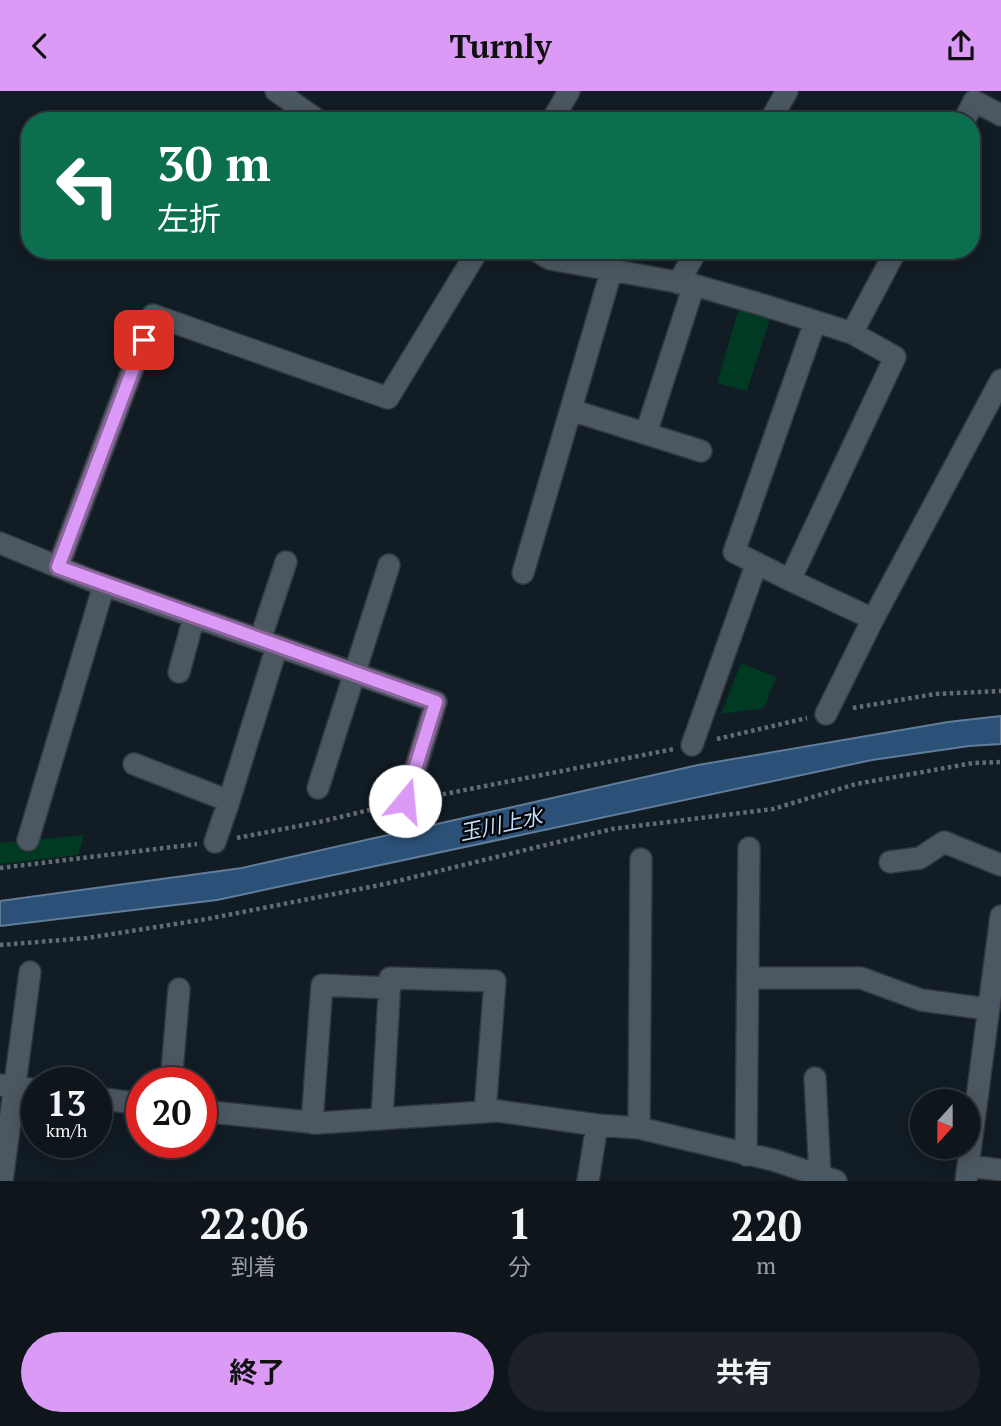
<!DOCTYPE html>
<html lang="ja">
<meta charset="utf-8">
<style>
:root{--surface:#0e151b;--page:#1c2228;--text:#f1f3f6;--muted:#9b9fa3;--line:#2e343a;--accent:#da9af6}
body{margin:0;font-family:"PT Serif","Noto Sans JP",serif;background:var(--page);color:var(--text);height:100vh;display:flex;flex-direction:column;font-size:26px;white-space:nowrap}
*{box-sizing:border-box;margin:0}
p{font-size:23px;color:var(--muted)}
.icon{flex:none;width:38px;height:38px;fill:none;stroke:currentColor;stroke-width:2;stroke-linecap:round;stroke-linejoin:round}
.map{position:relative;height:1090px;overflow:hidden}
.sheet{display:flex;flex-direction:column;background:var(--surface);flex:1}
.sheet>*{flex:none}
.banner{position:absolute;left:21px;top:21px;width:959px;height:147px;border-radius:28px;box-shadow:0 4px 18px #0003,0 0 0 2px var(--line);background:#0b6e4f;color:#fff;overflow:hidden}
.needle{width:46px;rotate:201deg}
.buttons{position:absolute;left:910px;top:998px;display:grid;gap:14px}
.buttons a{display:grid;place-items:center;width:70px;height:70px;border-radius:50%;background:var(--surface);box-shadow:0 4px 18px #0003,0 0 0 2px var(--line);font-size:35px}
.speed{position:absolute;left:21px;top:976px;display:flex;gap:14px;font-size:35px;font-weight:700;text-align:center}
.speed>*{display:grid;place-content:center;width:91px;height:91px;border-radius:50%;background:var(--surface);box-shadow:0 4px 18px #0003,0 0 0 2px var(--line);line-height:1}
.speed small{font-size:18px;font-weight:400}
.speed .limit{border:10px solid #d22;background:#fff;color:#111}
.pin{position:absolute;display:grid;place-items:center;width:60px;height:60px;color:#fff;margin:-30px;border-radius:14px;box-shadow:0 4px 10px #0006}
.me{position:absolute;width:77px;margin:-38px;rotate:17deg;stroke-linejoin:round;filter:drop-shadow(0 0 5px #0008)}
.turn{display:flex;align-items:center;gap:24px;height:147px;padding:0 21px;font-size:32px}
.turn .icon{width:91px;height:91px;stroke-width:2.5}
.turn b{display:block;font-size:49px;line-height:60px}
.eta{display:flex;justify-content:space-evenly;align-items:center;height:119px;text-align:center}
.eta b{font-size:42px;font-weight:700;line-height:49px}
.action{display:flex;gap:14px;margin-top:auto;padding:14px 21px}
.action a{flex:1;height:80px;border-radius:42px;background:var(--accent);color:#111;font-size:28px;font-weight:700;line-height:80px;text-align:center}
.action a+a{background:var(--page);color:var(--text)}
header{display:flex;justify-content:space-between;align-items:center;height:91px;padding:0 21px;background:var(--accent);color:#111;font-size:32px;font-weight:700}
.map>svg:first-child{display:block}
.green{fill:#003a22}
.water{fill:#2b5178;stroke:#617d9a;stroke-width:2}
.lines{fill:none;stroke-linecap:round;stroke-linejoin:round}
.minor-casing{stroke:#32383e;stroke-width:24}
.path{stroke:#636c73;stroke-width:4.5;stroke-dasharray:3.5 3.5;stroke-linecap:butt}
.minor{stroke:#4c5861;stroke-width:21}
.route-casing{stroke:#8e64a0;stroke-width:18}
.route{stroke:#da9af6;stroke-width:12}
.labels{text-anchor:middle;stroke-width:5;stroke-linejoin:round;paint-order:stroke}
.water-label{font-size:21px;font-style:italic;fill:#c4dcf5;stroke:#040609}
</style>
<header><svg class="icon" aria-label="back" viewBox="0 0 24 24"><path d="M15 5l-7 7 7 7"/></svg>Turnly<svg class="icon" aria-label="share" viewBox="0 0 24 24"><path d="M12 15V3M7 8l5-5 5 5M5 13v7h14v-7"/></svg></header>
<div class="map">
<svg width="1001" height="1090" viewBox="0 0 1001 1090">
<rect width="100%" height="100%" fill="#121c24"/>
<path class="green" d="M 740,214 L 771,224 L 747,300 L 717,292 Z
M 741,572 L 776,586 L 764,617 L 721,623 Z
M 84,744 L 78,764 L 0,773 L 0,752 Z"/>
<path class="water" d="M 1001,625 L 1001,653 L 969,655 L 872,669 L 217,809 L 0,835 L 0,810 L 242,777 L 698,674 L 948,631 Z"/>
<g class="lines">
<defs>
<path id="minor" d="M 276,0 L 319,30
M 552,30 L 569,0
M 770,30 L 787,0
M 964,30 L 974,10 L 1001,24
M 535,159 L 550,168 L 694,194 L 763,214 L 852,242 L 895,266 L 790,489 L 873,528
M 678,192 L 697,159
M 852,242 L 896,159
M 571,319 L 701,360
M 646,342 L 694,194
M 0,452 L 93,490 L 436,611 L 405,711
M 58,476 L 153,224 L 388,307 L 478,159
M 523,482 L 611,181
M 790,489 L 734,461 L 815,231
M 260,549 L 286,471
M 179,581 L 194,526
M 826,623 L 873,528 L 1001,289
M 692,654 L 756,474
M 134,673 L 229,710 L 277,555
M 318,697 L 389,474
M 28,749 L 104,494
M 215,751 L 229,710
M 890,771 L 920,767 L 944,751 L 1001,774
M 748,887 L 861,887 L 921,909 L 987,918
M 815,987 L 820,1085
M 171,992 L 179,898
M 1,994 L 37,999
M 96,1007 L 142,1013
M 201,1020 L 318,1032 L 498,1020 L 597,1034 L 639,1037 L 773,1069 L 836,1090
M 382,1028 L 390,887 L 495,890 L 485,1021
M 312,1032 L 322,894 L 389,897
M 639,1037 L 641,768
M 746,1064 L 749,757
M 968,1075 L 1001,1079
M 2,1090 L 30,881
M 588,1090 L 597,1034
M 966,1090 L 1001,825"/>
</defs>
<use href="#minor" class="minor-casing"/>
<path class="path" d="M 853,617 L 935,603 L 1001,600
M 717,648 L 807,627
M 429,706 L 674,658
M 237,747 L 319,731 L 386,715
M 0,777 L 197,753
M 0,854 L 87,847 L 207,828 L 385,793 L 612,738 L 773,718 L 856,693 L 973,672 L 1001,671"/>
<use href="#minor" class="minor"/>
</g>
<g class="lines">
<defs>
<path id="route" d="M 144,249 L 58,476 L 436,611 L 405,710"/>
</defs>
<use href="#route" class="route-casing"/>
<use href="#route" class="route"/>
</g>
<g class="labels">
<g class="water-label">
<text transform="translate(501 734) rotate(-12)" y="7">玉川上水</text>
</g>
</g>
</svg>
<div class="buttons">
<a><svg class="needle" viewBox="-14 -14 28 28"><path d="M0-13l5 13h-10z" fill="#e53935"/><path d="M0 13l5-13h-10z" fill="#9b9fa3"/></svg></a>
</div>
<div class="speed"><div>13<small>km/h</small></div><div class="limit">20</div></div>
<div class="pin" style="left:144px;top:249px;background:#d93025"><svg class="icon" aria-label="arrive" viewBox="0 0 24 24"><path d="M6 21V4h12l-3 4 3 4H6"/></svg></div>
<svg class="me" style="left:405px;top:710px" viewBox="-20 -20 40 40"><circle r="19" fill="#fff"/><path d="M0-13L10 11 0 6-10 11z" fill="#da9af6"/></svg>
<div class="banner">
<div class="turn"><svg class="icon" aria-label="left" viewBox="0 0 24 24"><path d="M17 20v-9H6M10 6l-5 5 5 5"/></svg><div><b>30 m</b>左折</div></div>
</div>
</div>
<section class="sheet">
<div class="eta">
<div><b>22:06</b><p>到着</p></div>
<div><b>1</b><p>分</p></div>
<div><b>220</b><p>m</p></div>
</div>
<div class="action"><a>終了</a><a>共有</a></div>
</section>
